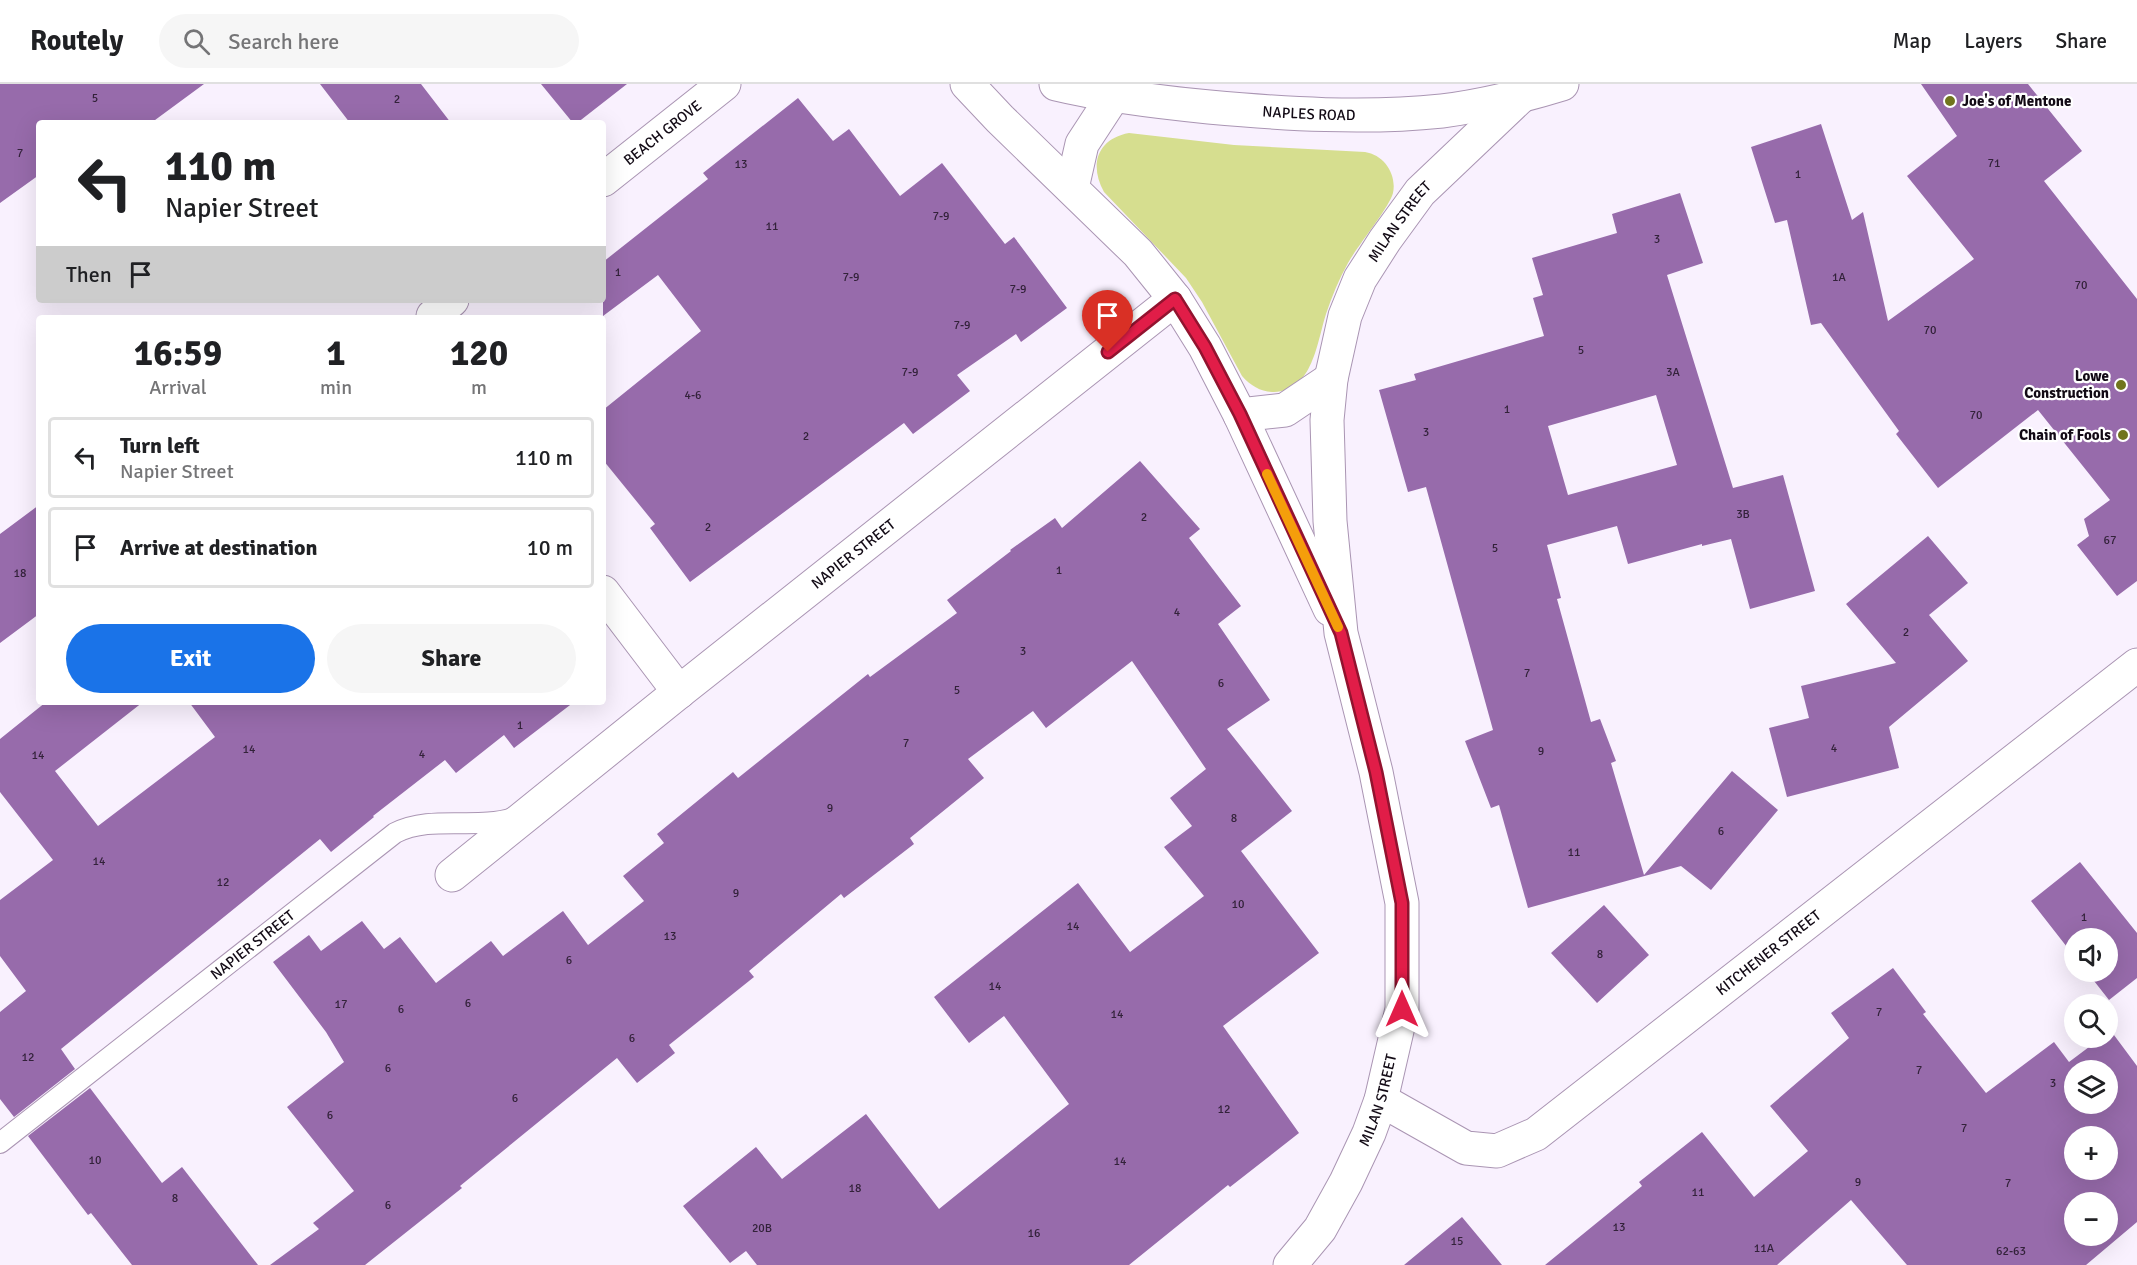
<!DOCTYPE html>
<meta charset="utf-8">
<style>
:root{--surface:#fff;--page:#f6f6f6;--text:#202124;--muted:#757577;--line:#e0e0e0;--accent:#1a73e8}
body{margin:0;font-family:Signika,sans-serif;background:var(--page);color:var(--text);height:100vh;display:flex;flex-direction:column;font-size:22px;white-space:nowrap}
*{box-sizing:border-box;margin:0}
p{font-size:20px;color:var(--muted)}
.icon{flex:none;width:33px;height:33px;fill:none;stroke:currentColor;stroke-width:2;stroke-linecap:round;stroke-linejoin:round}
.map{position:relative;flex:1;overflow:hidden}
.details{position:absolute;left:36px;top:231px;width:570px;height:390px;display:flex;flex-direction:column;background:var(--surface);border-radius:6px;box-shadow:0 6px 24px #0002}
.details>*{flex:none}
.top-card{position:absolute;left:36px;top:36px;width:570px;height:183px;border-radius:6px;box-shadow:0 6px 24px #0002;background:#fff;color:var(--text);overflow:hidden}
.controls{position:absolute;left:2064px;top:844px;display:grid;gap:12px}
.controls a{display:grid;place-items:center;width:54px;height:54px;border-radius:50%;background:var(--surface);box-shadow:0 6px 24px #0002;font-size:30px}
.pin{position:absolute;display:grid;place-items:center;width:51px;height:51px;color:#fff;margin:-62px -26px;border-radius:50% 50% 50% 0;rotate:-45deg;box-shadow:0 0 6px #0007}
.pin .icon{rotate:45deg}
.me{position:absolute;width:66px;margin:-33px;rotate:0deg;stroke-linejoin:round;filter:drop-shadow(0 0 4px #0008)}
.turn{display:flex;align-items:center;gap:21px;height:126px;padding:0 30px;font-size:27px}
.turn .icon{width:78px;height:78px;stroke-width:2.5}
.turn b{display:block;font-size:42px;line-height:51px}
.then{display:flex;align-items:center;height:57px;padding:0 30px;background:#0003;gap:12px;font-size:22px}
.eta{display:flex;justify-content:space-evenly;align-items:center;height:102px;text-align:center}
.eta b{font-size:36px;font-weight:700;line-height:42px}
.button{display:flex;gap:12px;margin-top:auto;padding:12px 30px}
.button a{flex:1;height:69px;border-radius:36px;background:var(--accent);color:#fff;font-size:24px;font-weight:700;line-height:69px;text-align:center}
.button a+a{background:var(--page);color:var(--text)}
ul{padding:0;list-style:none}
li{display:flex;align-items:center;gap:18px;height:81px;margin:0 12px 9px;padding:0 18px;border:3px solid var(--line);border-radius:6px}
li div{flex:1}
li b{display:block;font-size:22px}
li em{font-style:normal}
header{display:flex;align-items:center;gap:36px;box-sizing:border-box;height:84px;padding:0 30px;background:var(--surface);border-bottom:2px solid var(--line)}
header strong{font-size:28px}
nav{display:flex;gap:33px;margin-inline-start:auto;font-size:21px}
.search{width:420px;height:54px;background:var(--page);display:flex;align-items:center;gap:15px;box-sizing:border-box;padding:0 21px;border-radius:33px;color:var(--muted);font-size:22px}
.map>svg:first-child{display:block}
.green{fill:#d6de8f}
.building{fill:#976bab;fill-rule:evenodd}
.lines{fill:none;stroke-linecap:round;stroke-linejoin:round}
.service-casing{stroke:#aa95b3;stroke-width:22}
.minor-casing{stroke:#aa95b3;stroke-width:35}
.service{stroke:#fff;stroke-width:20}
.minor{stroke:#fff;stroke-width:33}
.route-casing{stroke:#92132f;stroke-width:15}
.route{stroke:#e11d48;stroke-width:10}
.slow{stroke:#f59e0b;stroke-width:10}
.poi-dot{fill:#70751d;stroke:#fff;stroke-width:2}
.labels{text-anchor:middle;stroke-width:4.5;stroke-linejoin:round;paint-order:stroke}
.number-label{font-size:12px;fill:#33223a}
.poi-label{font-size:15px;font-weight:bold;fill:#120a15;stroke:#fff;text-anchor:end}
.street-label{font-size:15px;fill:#120a15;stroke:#fff}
</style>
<header>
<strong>Routely</strong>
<div class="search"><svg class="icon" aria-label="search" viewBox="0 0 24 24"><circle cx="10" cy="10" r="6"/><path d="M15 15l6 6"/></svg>Search here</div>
<nav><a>Map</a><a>Layers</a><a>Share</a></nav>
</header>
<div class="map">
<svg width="2137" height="1181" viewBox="0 0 2137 1181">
<rect width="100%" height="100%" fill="#f9f1fe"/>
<path class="green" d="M 1129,49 L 1234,61 L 1365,68 C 1384,71 1397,90 1393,109 C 1389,124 1358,161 1348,179 C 1339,195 1332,212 1326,230 C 1317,258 1313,307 1274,308 C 1261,308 1251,302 1242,292 L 1202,218 L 1186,194 L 1104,108 C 1089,81 1097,55 1129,49 Z"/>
<path class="building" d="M 0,0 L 204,0 L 151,39 L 39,39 L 39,91 L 0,119 Z
M 320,0 L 421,0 L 451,39 L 350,39 Z
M 541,0 L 627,0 L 577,39 L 573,39 Z
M 1921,0 L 2028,0 L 2082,67 L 2044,97 L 2137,215 L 2137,497 L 2117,512 L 2077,461 L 2089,452 L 2084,435 L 2110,416 L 2038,326 L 1938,404 L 1896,350 L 1899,347 L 1821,239 L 1811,241 L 1787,136 L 1775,139 L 1751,63 L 1821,40 L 1852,136 L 1863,128 L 1888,237 L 1974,175 L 1907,92 L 1957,52 Z
M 798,14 L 833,57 L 849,45 L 900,112 L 942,79 L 1005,160 L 1014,153 L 1067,224 L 1021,258 L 1016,250 L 957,291 L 970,307 L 913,350 L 904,339 L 690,498 L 650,444 L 655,440 L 603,376 L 603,326 L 701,247 L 658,191 L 603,232 L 603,178 L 708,95 L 703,89 Z
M 1680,109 L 1703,179 L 1667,191 L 1733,404 L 1783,391 L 1815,507 L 1750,525 L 1731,455 L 1702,462 L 1702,460 L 1628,480 L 1617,442 L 1547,461 L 1561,514 L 1557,515 L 1591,638 L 1600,635 L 1616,677 L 1611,679 L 1644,791 L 1732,687 L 1778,726 L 1711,806 L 1681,782 L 1528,824 L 1499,721 L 1491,724 L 1465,657 L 1493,646 L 1426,403 L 1408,408 L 1379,306 L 1416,296 L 1414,290 L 1544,252 L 1533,214 L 1543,211 L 1532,174 L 1617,149 L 1612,130 ZM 1656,311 L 1677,381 L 1568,411 L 1548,342 Z
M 1140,377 L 1200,445 L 1189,454 L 1241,522 L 1218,540 L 1270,616 L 1227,645 L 1292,727 L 1241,767 L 1319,869 L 1223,942 L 1299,1049 L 1230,1103 L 1228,1101 L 1129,1181 L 757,1181 L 746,1167 L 730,1179 L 683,1122 L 756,1063 L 782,1095 L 866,1030 L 939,1125 L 1069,1020 L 1004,932 L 969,959 L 934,913 L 1078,799 L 1130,868 L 1204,812 L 1164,763 L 1192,742 L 1170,714 L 1206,685 L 1132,577 L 1046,644 L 1033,627 L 968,675 L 984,694 L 910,754 L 914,760 L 844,814 L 841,810 L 749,887 L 754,893 L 669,961 L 675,969 L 637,999 L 617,974 L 460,1102 L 462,1104 L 365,1181 L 270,1181 L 319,1145 L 313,1139 L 354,1107 L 287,1023 L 344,978 L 326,948 L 273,878 L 309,851 L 321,867 L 362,837 L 384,865 L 400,853 L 436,899 L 491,857 L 503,872 L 563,827 L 588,861 L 644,817 L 623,792 L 664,759 L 657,750 L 733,688 L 738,694 L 868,590 L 870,593 L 957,529 L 947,516 L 1011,467 L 1010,466 L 1055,434 L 1062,444 Z
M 39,421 L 39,530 L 0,559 L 0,450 Z
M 1928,452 L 1968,499 L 1929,531 L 1968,577 L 1889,643 L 1899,684 L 1787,713 L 1769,644 L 1809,634 L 1801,602 L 1896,579 L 1846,520 Z
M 46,618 L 143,618 L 55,687 L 98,742 L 215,653 L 189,618 L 574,618 L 514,664 L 504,651 L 456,689 L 445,676 L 373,732 L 374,733 L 331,768 L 320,755 L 61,965 L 75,985 L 14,1033 L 0,1015 L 0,928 L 26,907 L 0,872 L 0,816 L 53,776 L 0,708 L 0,655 Z
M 2080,778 L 2137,849 L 2137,894 L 2109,916 L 2087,888 L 2108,888 L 2108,855 L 2074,855 L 2074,872 L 2031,817 Z
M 1604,821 L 1649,871 L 1597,919 L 1551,869 Z
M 1893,884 L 1926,928 L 1923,930 L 1986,1009 L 2054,958 L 2069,978 L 2101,954 L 2108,954 L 2108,949 L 2111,947 L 2137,982 L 2137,1138 L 2086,1181 L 1907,1181 L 1851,1116 L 1777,1181 L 1545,1181 L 1642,1102 L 1639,1098 L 1702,1048 L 1754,1113 L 1808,1067 L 1770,1022 L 1849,954 L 1831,929 ZM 2074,987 L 2108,987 L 2108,1020 L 2074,1020 ZM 2074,1053 L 2108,1053 L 2108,1086 L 2074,1086 ZM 2074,1119 L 2108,1119 L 2108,1152 L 2074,1152 Z
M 90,1004 L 162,1099 L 182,1083 L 258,1181 L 132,1181 L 91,1129 L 88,1131 L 28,1052 Z
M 1462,1133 L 1502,1181 L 1404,1181 Z"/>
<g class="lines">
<defs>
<g id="service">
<path id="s1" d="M 0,1059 L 395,749 C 433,730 477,747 516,733"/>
</g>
<g id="minor">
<path d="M 967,0 L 1000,35 L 1138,169 L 1175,215 L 1205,263 L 1240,331 L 1330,525"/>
<path id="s2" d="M 1056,0 C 1106,12 1158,18 1209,23 C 1286,30 1365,35 1442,27 C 1482,22 1523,12 1562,0"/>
<path id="s3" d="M 603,96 L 724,0"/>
<path d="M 1072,104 L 1082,60 L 1114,11"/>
<path d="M 433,232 L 452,216"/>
<path d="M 1240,331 L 1285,326 L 1331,295"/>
<path d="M 603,508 L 679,608"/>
<path id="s4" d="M 452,791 L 679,608 L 1175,215"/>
<path id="s5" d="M 1381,1016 L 1466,1064 L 1497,1067 L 1536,1050 L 2137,581"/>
<path id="s6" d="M 1290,1181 L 1320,1145 L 1346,1098 L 1369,1049 L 1381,1016 L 1402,925 L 1402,819 L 1376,688 L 1341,549 L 1330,437 L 1327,336 L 1331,295 L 1345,232 L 1360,195 L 1385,156 L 1420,108 L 1520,13"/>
</g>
</defs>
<use href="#service" class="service-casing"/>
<use href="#minor" class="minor-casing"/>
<use href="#service" class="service"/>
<use href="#minor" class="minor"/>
</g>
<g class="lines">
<defs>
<path id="route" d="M 1108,268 L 1175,215 L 1205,263 L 1240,330 L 1341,549 L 1376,688 L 1402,819 L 1402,925"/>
</defs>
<use href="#route" class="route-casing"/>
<use href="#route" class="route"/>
<path class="slow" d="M 1267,390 L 1338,543"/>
</g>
<g class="poi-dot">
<circle cx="1950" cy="17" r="6"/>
<circle cx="2121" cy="301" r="6"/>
<circle cx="2123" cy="351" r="6"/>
</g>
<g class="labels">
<g class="number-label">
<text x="95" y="18">5</text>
<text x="397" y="19">2</text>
<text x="20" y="73">7</text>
<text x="1994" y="83">71</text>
<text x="741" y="84">13</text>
<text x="1798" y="94">1</text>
<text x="941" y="136">7-9</text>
<text x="772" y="146">11</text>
<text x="1657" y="159">3</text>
<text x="618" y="192">1</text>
<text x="851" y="197">7-9</text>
<text x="1839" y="197">1A</text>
<text x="2081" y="205">70</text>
<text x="1018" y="209">7-9</text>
<text x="962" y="245">7-9</text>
<text x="1930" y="250">70</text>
<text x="1581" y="270">5</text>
<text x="910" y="292">7-9</text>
<text x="1673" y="292">3A</text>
<text x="693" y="315">4-6</text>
<text x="1507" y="329">1</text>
<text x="1976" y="335">70</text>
<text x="1426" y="352">3</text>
<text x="806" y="356">2</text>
<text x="1743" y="434">3B</text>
<text x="1144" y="437">2</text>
<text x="708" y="447">2</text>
<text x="2110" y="460">67</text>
<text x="1495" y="468">5</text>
<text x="1059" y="490">1</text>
<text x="20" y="493">18</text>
<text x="1177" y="532">4</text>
<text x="1906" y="552">2</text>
<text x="1023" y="571">3</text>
<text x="1527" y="593">7</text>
<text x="1221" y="603">6</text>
<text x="957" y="610">5</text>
<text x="520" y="645">1</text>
<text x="906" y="663">7</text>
<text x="1834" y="668">4</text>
<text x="249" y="669">14</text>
<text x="1541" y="671">9</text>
<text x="422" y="674">4</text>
<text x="38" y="675">14</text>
<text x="830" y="728">9</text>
<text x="1234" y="738">8</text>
<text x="1721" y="751">6</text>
<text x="1574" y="772">11</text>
<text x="99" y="781">14</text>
<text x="223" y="802">12</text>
<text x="736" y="813">9</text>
<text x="1238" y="824">10</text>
<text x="2084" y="837">1</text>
<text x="1073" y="846">14</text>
<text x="670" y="856">13</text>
<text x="1600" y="874">8</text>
<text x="569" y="880">6</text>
<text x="995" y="906">14</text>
<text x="468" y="923">6</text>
<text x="341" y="924">17</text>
<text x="401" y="929">6</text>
<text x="1879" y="932">7</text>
<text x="1117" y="934">14</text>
<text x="632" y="958">6</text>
<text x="28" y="977">12</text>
<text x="388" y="988">6</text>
<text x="1919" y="990">7</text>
<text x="2053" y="1003">3</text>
<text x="515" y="1018">6</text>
<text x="1224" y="1029">12</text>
<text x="330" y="1035">6</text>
<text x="1964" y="1048">7</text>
<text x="95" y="1080">10</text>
<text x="1120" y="1081">14</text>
<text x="1858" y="1102">9</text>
<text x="2008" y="1103">7</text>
<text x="855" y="1108">18</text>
<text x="1698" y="1112">11</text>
<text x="175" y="1118">8</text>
<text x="388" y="1125">6</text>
<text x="1619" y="1147">13</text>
<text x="762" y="1148">20B</text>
<text x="1034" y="1153">16</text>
<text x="1457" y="1161">15</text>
<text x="1764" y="1168">11A</text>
<text x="2011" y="1171">62-63</text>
</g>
<g class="poi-label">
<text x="1962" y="22" text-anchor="start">Joe's of Mentone</text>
<text x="2109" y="297">Lowe<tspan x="2109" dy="17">Construction</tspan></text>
<text x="2111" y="356">Chain of Fools</text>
</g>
<g class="street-label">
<text dy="5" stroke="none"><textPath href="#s2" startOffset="255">NAPLES ROAD</textPath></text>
<text dy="5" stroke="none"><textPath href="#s3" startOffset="76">BEACH GROVE</textPath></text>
<text dy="5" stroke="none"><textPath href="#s6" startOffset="1095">MILAN STREET</textPath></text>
<text dy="5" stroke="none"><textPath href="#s4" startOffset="514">NAPIER STREET</textPath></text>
<text dy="5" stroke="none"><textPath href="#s1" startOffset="321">NAPIER STREET</textPath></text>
<text dy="5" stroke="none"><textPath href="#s5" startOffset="466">KITCHENER STREET</textPath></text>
<text dy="5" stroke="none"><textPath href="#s6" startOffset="189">MILAN STREET</textPath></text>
</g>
</g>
</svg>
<div class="controls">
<a><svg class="icon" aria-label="sound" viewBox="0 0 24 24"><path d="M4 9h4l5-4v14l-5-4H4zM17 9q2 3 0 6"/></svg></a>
<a><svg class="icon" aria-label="search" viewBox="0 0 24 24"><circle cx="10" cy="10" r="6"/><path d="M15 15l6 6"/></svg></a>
<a><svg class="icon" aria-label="layers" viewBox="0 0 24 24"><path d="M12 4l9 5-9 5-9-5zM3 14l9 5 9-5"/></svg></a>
<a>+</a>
<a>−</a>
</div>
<div class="pin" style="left:1108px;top:268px;background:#d93025"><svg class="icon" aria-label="arrive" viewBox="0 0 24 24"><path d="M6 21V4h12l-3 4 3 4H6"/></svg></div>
<svg class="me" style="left:1402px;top:925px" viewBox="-20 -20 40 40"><path d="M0-17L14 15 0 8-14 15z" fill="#e11d48" stroke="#fff" stroke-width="4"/></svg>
<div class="top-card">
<div class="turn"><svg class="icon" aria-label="left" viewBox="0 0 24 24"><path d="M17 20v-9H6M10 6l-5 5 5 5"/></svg><div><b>110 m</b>Napier Street</div></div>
<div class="then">Then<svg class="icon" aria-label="arrive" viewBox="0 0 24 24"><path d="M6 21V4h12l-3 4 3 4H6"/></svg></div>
</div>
<section class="details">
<div class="eta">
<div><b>16:59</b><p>Arrival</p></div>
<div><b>1</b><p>min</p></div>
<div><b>120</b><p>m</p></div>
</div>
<ul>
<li><svg class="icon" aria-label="left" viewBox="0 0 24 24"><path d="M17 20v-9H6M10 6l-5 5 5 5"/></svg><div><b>Turn left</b><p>Napier Street</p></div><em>110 m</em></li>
<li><svg class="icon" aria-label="arrive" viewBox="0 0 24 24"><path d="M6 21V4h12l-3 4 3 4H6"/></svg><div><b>Arrive at destination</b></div><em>10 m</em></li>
</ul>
<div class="button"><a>Exit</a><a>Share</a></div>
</section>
</div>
